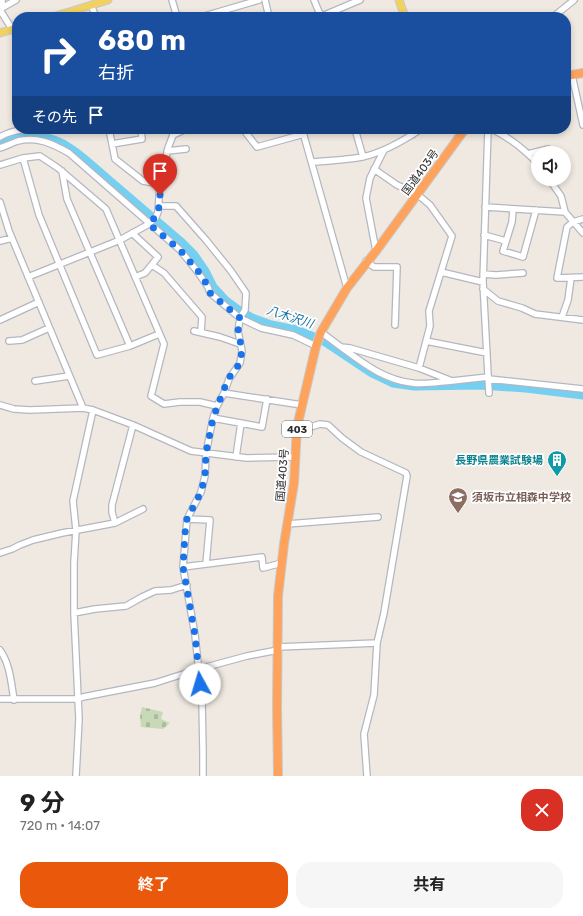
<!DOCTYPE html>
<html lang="ja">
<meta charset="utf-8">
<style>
:root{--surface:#fff;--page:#f6f6f6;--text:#222;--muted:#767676;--accent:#ea580c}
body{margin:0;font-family:Rubik,"Noto Sans JP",sans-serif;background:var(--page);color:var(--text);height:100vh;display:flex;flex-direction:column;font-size:15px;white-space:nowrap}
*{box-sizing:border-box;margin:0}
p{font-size:13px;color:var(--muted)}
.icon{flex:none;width:22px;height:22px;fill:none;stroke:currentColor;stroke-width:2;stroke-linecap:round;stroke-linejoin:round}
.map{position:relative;height:776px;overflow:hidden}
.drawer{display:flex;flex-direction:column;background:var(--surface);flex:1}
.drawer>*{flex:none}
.hud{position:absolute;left:12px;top:12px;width:559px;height:122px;border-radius:16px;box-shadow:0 2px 6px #0003;background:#1a4fa0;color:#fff;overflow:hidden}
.buttons{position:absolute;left:531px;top:146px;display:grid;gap:8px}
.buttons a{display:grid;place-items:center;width:40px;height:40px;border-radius:50%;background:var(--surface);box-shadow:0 2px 6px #0003;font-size:20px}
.pin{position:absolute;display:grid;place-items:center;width:34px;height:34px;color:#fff;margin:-41px -17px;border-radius:50% 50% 50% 0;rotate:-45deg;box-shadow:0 0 4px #0007}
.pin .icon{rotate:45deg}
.me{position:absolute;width:44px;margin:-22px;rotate:354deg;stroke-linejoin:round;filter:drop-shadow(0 0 3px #0008)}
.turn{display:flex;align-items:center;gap:14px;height:84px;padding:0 20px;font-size:18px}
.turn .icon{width:52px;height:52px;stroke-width:2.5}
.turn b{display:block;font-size:28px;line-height:34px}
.then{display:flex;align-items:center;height:38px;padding:0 20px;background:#0003;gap:8px;font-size:15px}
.round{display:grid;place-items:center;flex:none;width:42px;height:42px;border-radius:16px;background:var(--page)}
.head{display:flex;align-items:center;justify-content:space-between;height:68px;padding:0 20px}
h1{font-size:24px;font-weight:700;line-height:30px}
.action{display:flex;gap:8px;margin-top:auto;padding:8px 20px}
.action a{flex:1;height:46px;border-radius:16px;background:var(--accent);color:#fff;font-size:16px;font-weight:700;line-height:46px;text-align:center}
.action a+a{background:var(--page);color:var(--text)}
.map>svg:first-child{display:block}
.cemetery{fill:url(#cemetery-stones)}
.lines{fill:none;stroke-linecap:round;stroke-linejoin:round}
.river{stroke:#75cff0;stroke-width:9}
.minor-casing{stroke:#b4b7c1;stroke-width:8}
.major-casing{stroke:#c9c9c9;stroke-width:9}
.highway-casing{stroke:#c9c9c9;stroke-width:10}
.minor{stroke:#fff;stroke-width:5.5}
.major{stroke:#f2d163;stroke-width:7}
.highway{stroke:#ffa35c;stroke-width:8}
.route{stroke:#1a73e8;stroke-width:7;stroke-dasharray:0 12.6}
.labels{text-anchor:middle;stroke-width:3.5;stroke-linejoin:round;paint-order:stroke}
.shield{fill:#fff;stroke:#6d6d6d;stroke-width:1}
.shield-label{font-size:10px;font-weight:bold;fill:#2e2e2e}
.street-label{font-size:11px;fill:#2e2e2e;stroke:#fff}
.culture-label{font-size:11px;font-weight:bold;fill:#0d838f;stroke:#fff;text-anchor:end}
.education-label{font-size:11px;font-weight:bold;fill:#785e54;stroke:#fff;text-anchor:start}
.water-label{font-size:12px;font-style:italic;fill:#0d6fa3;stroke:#fff}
</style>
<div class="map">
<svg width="583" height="776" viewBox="0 0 583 776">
<defs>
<pattern id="cemetery-stones" width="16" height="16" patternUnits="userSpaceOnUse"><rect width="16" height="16" fill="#c8d9b8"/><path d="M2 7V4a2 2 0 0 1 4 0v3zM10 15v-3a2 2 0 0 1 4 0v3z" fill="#acbb9e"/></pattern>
</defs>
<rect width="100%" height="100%" fill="#efe9e1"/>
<path class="cemetery" d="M 142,707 L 163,712 L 161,719 L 170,723 L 163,729 L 141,727 L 140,716 Z"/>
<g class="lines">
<path class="river" d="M 0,142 C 17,137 34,134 51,139 C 71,144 96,170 112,183 C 135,203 159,223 182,243 L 194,255 L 205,271 L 213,287 L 225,300 L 237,309 L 252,318 L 271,325 L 296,330 L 324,341 L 372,373 L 393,383 L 414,386 L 480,385 L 526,388 L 583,395"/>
<defs>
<path id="minor" d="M 2,0 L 2,8
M 172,0 L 177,17
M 265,0 L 269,17
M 314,0 L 319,12 L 323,17
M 91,5 L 96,17
M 0,9 L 16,0
M 0,10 L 12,29
M 322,16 L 360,0
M 201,17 L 259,0
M 553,17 L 574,0
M 14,29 L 17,37
M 572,75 L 583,125
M 109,129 L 115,159 L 143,181 L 160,184
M 171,129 L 173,135
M 243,129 L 257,147 L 304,134
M 302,129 L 347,288
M 355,129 L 363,157
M 410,129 L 412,135
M 488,129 L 483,282 L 489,393
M 492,129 C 510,138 525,150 538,164
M 0,137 C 22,124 43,132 67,129
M 112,144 L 142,139 L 141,129
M 0,148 C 6,146 12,143 18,141 C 37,136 53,144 69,153 L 180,250 L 197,271 L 208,287 L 210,293 L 240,318 L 245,310 L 246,293 L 231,271 L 206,240 L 176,206 L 160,206
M 167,151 L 186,149
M 528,154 L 548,149
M 23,158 L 39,215 L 97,355 L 130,346 L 159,334
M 312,162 C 328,161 345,160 362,157 C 383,153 403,141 421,129
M 0,165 L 23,158 L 40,156 L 58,168 L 106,209 L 164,344 L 151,396 L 164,404 L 180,402 L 200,402 L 217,406
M 62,171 L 67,199 L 130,346
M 549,179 L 561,196 L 565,212 L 583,233
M 0,202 L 9,231 L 83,408
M 485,207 L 565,212
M 513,209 L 512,222 L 503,251 L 523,257 L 536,210
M 583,219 L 573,222 L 567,227 L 557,278 L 583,277
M 132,233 L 158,257 L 145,273 L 135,277
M 484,235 L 506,241
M 0,241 L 12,238
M 376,251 L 366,198 L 370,178 L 384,150
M 366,261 L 374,267 L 397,267 L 395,325
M 152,265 L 164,273 L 202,317 L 201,332
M 441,272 L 483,282
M 483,274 L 496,275 L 523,273
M 28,277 L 120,240 L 149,224 L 156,217 L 158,212 L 160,184 L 168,148 L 173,135 L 186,129
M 483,289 L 498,301 L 522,308 L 535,314 L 583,320
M 562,317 L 568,300 L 571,278
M 0,320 L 39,302
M 194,331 L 220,337 L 240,344
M 321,332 L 341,347 L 350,348 L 419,368 L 430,326 L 429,311 L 452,236 L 430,205 L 417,194 L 397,185 L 374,169
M 9,341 L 22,340 L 49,328
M 426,341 L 487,353
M 341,347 C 363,363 384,380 412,383 C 424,385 439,382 452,381
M 419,368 L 452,381 L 488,377
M 489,379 L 583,389
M 35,381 L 69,376
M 224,393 L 229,379 L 240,363 L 242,351 L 238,331 L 240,318 L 261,328 L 293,335 L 316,346
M 0,405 L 14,409 L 30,410 L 83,408 L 93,410 L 133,425 L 191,451 L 247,458 L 296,457
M 213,418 L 262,427 L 267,399
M 297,427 L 307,428 L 320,424 L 328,425 L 342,438 L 361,452 L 406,473 L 407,476 L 384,613 L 377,643 L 374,695 L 364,734 L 367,776
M 236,457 L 241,423
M 187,519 L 210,520 L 206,564
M 115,523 L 112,512 L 112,505 L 133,425
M 287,524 L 378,517
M 0,553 L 12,549 L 20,545 L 33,540 L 62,533 L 115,523 L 143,509
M 183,567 L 262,557 L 263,568 L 282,563
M 74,613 L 95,609 L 126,606 L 142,597 L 155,591 L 171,590 L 187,585
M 278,647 L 377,643
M 0,650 C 10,664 11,682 14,700
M 0,699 L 78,699 L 83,697 L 155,683 L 199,669 L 247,656 L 278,650
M 76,776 L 79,719 L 74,613 L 74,563 L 76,530 L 73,501 L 93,410
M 203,776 L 203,752 L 202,700 L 195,635 L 183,567 L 187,519 L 201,492 L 205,476 L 206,453 L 213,418 L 217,406 L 224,393 L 302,405"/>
<path id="major" d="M 399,0 L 405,17
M 53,17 L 108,0
M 0,33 L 17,28"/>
<path id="highway" d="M 566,76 L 583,73
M 278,776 L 277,707 L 278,596 L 284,544 L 294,483 L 297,427 L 316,346 L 321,332 L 347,288 L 376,251 L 465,129"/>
</defs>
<use href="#minor" class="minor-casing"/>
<use href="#major" class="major-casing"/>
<use href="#highway" class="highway-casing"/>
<use href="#minor" class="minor"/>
<use href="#major" class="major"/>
<use href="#highway" class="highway"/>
</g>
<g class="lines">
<path class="route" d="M 160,195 C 159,209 159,214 149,224 L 180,250 L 198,271 L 208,286 L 210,293 L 240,318 L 238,331 L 242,350 L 240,363 L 228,379 L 213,418 L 206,453 L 205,476 L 201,492 L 187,519 L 185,533 L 183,567 L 195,635 L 200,684"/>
</g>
<defs>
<symbol id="building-pin" viewBox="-11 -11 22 30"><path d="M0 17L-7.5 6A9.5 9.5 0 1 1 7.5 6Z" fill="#0f9aa8" stroke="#fff"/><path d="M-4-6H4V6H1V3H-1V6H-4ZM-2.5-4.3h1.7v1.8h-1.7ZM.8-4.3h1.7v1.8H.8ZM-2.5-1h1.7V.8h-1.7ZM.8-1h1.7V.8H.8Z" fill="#fff"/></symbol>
<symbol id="school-pin" viewBox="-11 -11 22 30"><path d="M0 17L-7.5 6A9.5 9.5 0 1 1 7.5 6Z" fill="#8d6e63" stroke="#fff"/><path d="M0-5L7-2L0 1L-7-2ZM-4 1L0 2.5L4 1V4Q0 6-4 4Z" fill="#fff"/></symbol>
</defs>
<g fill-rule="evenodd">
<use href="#building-pin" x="546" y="449" width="22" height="30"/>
<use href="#school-pin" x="447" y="486" width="22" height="30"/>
</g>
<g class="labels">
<rect class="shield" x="282" y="421" width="30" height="16" rx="3"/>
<g class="shield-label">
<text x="297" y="433">403</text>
</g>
<g class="street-label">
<text transform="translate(420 172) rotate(-54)" y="4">国道403号</text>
<text transform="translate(282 475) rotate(-85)" y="4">国道403号</text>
</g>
<g class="culture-label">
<text x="543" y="464">長野県農業試験場</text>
</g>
<g class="education-label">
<text x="472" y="501">須坂市立相森中学校</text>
</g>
<g class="water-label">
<text transform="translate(290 317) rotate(18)" y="4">八木沢川</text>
</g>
</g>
</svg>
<div class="buttons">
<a><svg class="icon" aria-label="sound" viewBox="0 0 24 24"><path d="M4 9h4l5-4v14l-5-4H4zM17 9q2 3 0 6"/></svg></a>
</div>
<div class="pin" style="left:160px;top:195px;background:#d93025"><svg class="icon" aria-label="arrive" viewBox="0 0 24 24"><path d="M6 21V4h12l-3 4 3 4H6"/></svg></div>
<svg class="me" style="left:200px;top:684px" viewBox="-20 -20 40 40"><circle r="19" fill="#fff"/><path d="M0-13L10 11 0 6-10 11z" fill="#1a73e8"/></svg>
<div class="hud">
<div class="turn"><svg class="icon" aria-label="right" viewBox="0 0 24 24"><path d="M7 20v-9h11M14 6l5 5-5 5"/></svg><div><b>680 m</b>右折</div></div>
<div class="then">その先<svg class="icon" aria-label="arrive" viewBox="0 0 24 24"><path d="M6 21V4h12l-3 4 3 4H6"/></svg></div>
</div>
</div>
<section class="drawer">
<div class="head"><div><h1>9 分</h1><p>720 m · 14:07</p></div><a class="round" style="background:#d93025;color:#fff"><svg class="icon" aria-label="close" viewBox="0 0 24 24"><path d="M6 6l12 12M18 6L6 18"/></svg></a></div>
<div class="action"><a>終了</a><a>共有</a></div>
</section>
